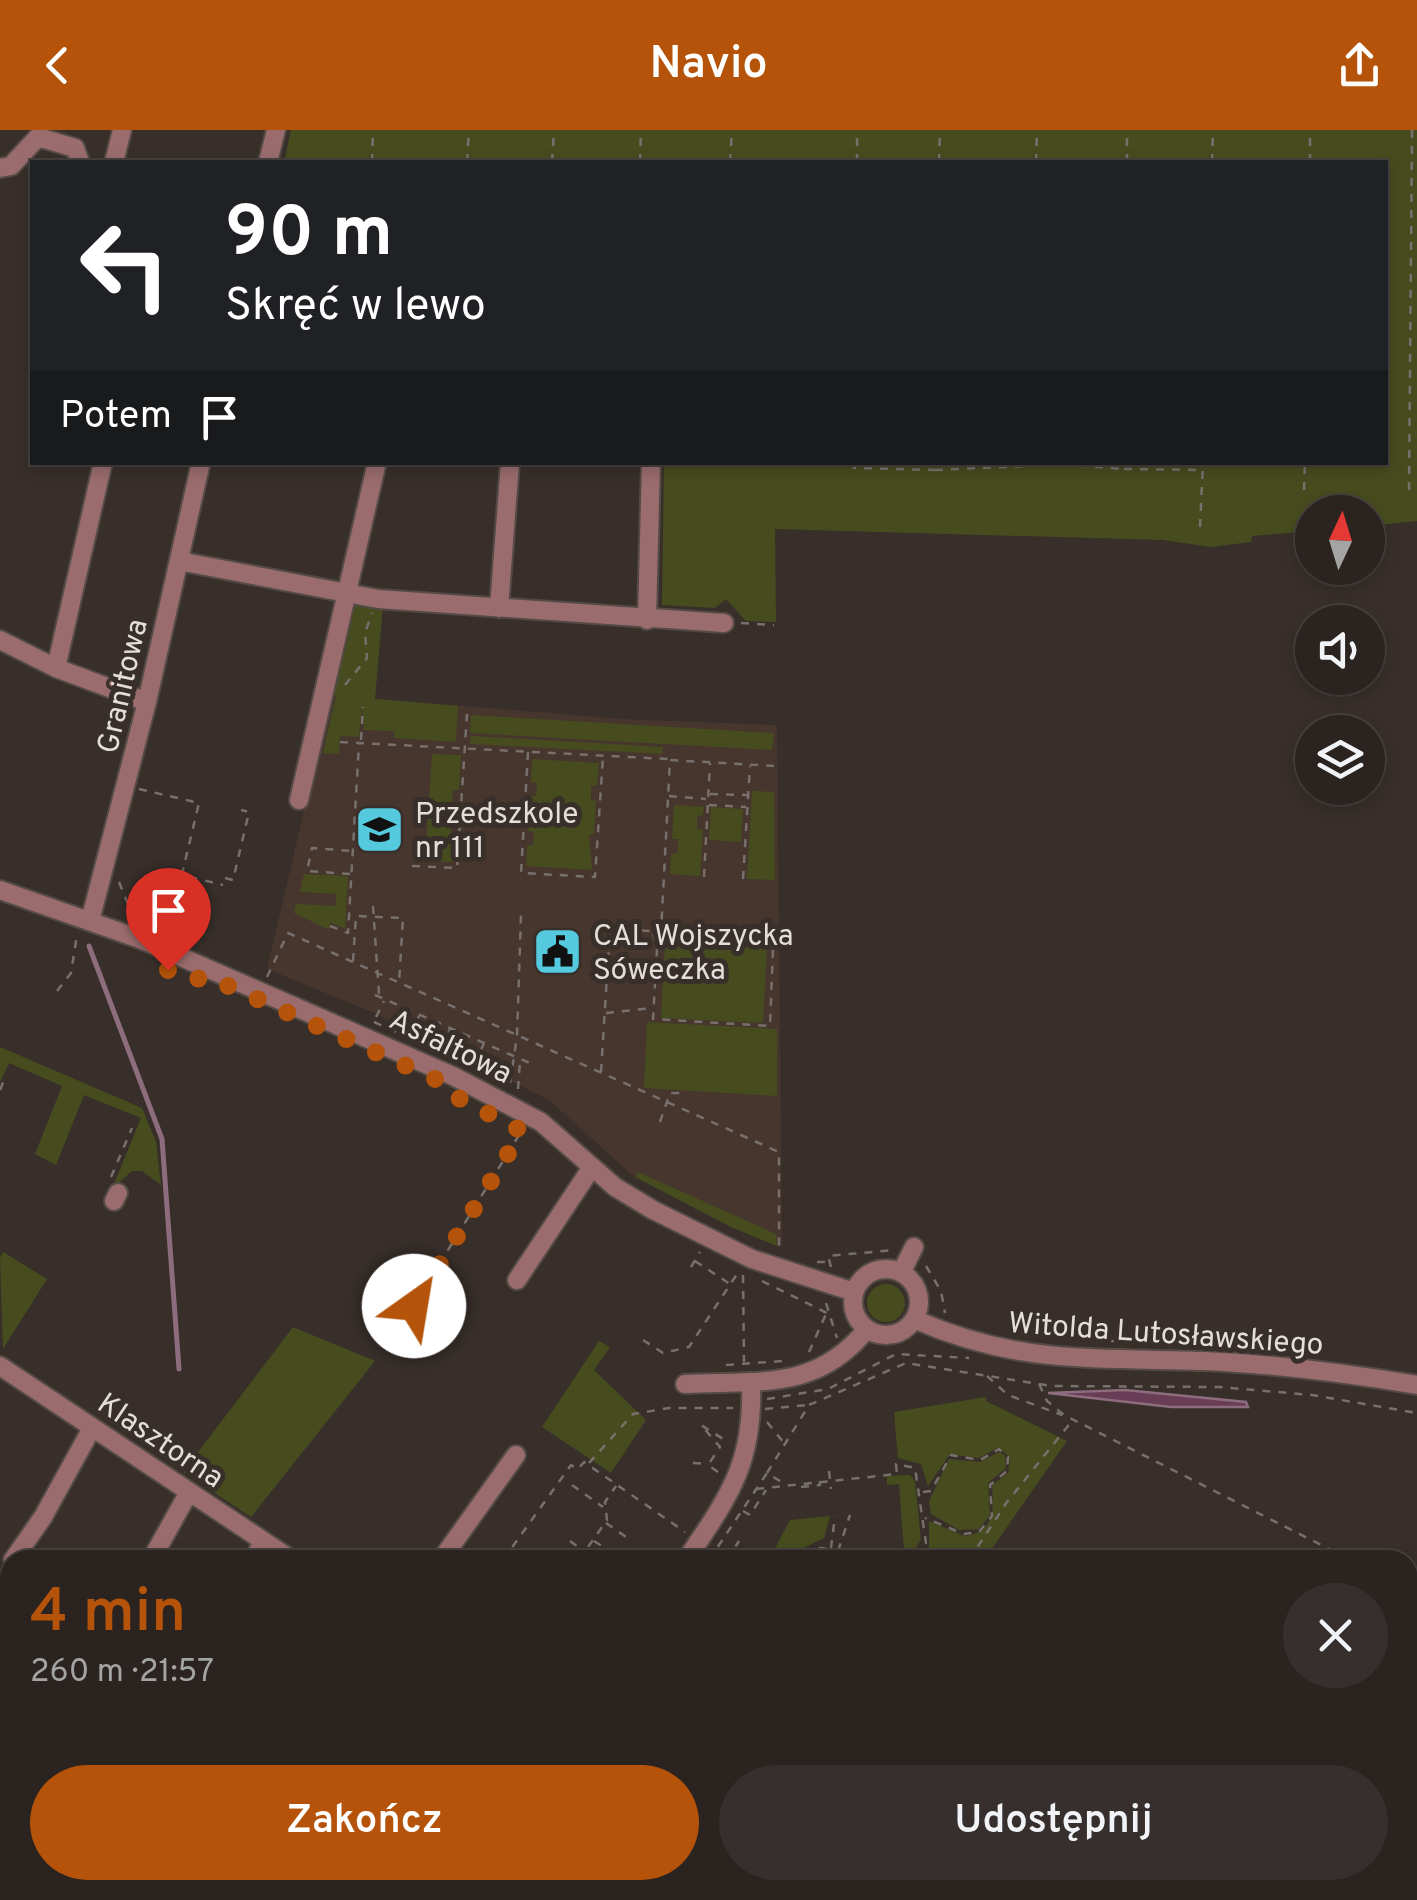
<!DOCTYPE html>
<html lang="pl">
<meta charset="utf-8">
<style>
:root{--surface:#2a2320;--page:#362f2d;--text:#f1f3f6;--muted:#a5a4a5;--line:#46403e;--accent:#b45309}
body{margin:0;font-family:Overpass,sans-serif;background:var(--page);color:var(--text);height:100vh;display:flex;flex-direction:column;font-size:38px;white-space:nowrap}
*{box-sizing:border-box;margin:0}
p{font-size:32px;color:var(--muted)}
.icon{flex:none;width:55px;height:55px;fill:none;stroke:currentColor;stroke-width:2;stroke-linecap:round;stroke-linejoin:round}
.map{position:relative;flex:1;overflow:hidden}
.drawer{position:absolute;left:0px;top:1420px;width:1418px;height:350px;display:flex;flex-direction:column;background:var(--surface);border-radius:30px 30px 0 0;box-shadow:0 5px 15px #0003,0 0 0 2px var(--line)}
.drawer>*{flex:none}
.guide{position:absolute;left:30px;top:30px;width:1358px;height:305px;border-radius:0px;box-shadow:0 5px 15px #0003,0 0 0 2px var(--line);background:#202124;color:#fff;overflow:hidden}
.needle{width:65px;rotate:4deg}
.buttons{position:absolute;left:1295px;top:365px;display:grid;gap:20px}
.buttons a{display:grid;place-items:center;width:90px;height:90px;border-radius:50%;background:var(--surface);box-shadow:0 5px 15px #0003,0 0 0 2px var(--line);font-size:50px}
.pin{position:absolute;display:grid;place-items:center;width:85px;height:85px;color:#fff;margin:-102px -42px;border-radius:50% 50% 50% 0;rotate:-45deg;box-shadow:0 0 10px #0007}
.pin .icon{rotate:45deg}
.me{position:absolute;width:110px;margin:-55px;rotate:32deg;stroke-linejoin:round;filter:drop-shadow(0 0 8px #0008)}
.turn{display:flex;align-items:center;gap:35px;height:210px;padding:0 30px;font-size:45px}
.turn .icon{width:130px;height:130px;stroke-width:2.5}
.turn b{display:block;font-size:70px;line-height:85px}
.then{display:flex;align-items:center;height:95px;padding:0 30px;background:#0003;gap:20px;font-size:38px}
.round{display:grid;place-items:center;flex:none;width:105px;height:105px;border-radius:52px;background:var(--page)}
.headline{display:flex;align-items:center;justify-content:space-between;height:170px;padding:0 30px}
h1{font-size:60px;font-weight:600;line-height:75px;color:var(--accent)}
.cta{display:flex;gap:20px;margin-top:auto;padding:20px 30px}
.cta a{flex:1;height:115px;border-radius:60px;background:var(--accent);color:#fff;font-size:40px;font-weight:600;line-height:115px;text-align:center}
.cta a+a{background:var(--page);color:var(--text)}
header{display:flex;justify-content:space-between;align-items:center;height:130px;padding:0 30px;background:var(--accent);color:#fff;font-size:45px;font-weight:600}
.map>svg:first-child{display:block}
.built{fill:#46362e}
.green{fill:#474c1f}
.water{fill:#683d55;stroke:#8d6d7d;stroke-width:2.5}
.lines{fill:none;stroke-linecap:round;stroke-linejoin:round}
.stream{stroke:#8d6d7d;stroke-width:5}
.minor-casing{stroke:#544b46;stroke-width:22}
.path{stroke:#78706c;stroke-width:2.5;stroke-dasharray:8 8;stroke-linecap:butt}
.minor{stroke:#9a6c6d;stroke-width:18}
.route{stroke:#b45309;stroke-width:18;stroke-dasharray:0 32.4}
.labels{text-anchor:middle;stroke-width:10;stroke-linejoin:round;paint-order:stroke}
.street-label{font-size:30px;fill:#e4deda;stroke:#382f2a}
.poi-label{font-size:30px;fill:#e4deda;stroke:#382f2a;text-anchor:start}
</style>
<header><svg class="icon" aria-label="back" viewBox="0 0 24 24"><path d="M15 5l-7 7 7 7"/></svg>Navio<svg class="icon" aria-label="share" viewBox="0 0 24 24"><path d="M12 15V3M7 8l5-5 5 5M5 13v7h14v-7"/></svg></header>
<div class="map">
<svg width="1417" height="1770" viewBox="0 0 1417 1770">
<rect width="100%" height="100%" fill="#382f2a"/>
<path class="built" d="M 331,565 L 623,589 L 777,595 L 782,1117 L 731,1097 L 632,1045 L 549,970 L 379,885 L 267,839 Z"/>
<path class="green" d="M 291,0 L 1417,0 L 1417,391 L 1368,396 L 1368,382 L 1312,382 L 1312,401 L 1252,406 L 1251,412 L 1211,417 L 1163,410 L 775,399 L 776,492 L 746,491 L 726,469 L 715,478 L 662,475 L 664,333 L 1385,332 L 1385,32 L 284,32 Z
M 354,474 L 383,476 L 375,569 L 458,576 L 456,612 L 394,608 L 394,601 L 364,600 L 362,577 L 359,607 L 340,606 L 339,624 L 323,623 L 336,566 L 331,565 Z
M 471,585 L 774,603 L 772,620 L 470,603 Z
M 471,606 L 663,617 L 662,624 L 470,614 Z
M 432,624 L 461,625 L 459,660 L 453,660 L 452,673 L 458,674 L 457,696 L 451,696 L 450,710 L 456,711 L 454,732 L 425,731 Z
M 532,629 L 599,633 L 597,655 L 591,656 L 591,670 L 596,670 L 594,704 L 589,705 L 592,740 L 526,736 L 527,715 L 533,715 L 534,702 L 528,701 L 530,666 L 536,666 L 537,653 L 531,652 Z
M 752,661 L 774,662 L 775,750 L 747,749 Z
M 674,675 L 704,677 L 703,685 L 697,686 L 697,699 L 703,700 L 700,746 L 670,744 L 671,724 L 678,723 L 678,709 L 672,709 Z
M 711,677 L 743,679 L 741,712 L 709,710 Z
M 304,744 L 348,746 L 345,799 L 330,792 L 329,800 L 294,783 L 296,774 L 336,776 L 336,764 L 300,762 Z
M 665,813 L 767,819 L 763,893 L 661,888 Z
M 647,892 L 777,899 L 777,966 L 644,958 Z
M 0,917 L 142,978 L 156,1012 L 161,1055 L 142,1041 L 132,1041 L 112,1059 L 141,988 L 84,965 L 56,1035 L 35,1024 L 62,956 L 9,933 L 0,952 Z
M 638,1042 L 776,1104 L 777,1116 L 731,1097 L 635,1047 Z
M 3,1122 L 47,1149 L 3,1219 L 0,1128 Z
M867 1173a19 19 0 1 1 38 0a19 19 0 1 1-38 0Z
M 293,1197 L 375,1231 L 251,1387 L 183,1342 Z
M 599,1211 L 610,1217 L 594,1240 L 646,1290 L 611,1343 L 542,1297 Z
M 986,1267 L 986,1271 L 1067,1311 L 984,1430 L 907,1430 L 922,1427 L 929,1419 L 929,1391 L 964,1406 C 995,1403 994,1379 992,1355 L 1008,1343 L 1010,1328 L 999,1317 L 979,1328 L 950,1324 L 928,1356 L 921,1334 L 898,1328 L 894,1282 Z
M 999,1322 L 1005,1325 L 1006,1338 L 988,1353 L 990,1385 L 979,1399 L 959,1400 L 931,1384 L 929,1371 L 949,1329 L 980,1332 Z
M 910,1345 L 915,1351 L 921,1409 L 916,1418 L 904,1421 L 899,1354 L 887,1355 L 887,1346 Z
M 830,1386 L 824,1408 C 808,1415 785,1430 769,1430 L 790,1390 Z
M 0,1624 L 10,1629 L 10,1760 L 32,1760 L 28,1770 L 0,1770 Z"/>
<path class="water" d="M 1125,1260 L 1246,1272 L 1248,1277 L 1171,1277 L 1048,1263 Z"/>
<g class="lines">
<path class="stream" d="M 89,816 L 162,1009 L 179,1239"/>
<defs>
<path id="minor" d="M 114,32 L 122,0
M 268,32 L 276,0
M 0,38 L 11,36 L 38,7 L 75,18 L 80,32
M 103,332 L 56,538 L 147,572
M 179,431 L 378,469 L 724,493
M 499,478 L 510,332
M 647,490 L 651,332
M 0,510 L 56,538
M 299,670 L 377,332
M 0,760 L 140,809 L 453,946 L 541,992 L 615,1057 L 653,1080 L 752,1129 L 854,1162
M 90,791 L 147,572 L 201,332
M 114,1071 L 118,1063
M853 1172a33 33 0 1 1 66 0a33 33 0 1 1-66 0Z
M 901,1143 L 914,1117
M 517,1150 L 592,1037
M 916,1190 C 1019,1235 1094,1227 1203,1231 C 1275,1234 1346,1243 1417,1255
M 0,1236 L 292,1430
M 685,1254 C 758,1250 816,1262 867,1199
M 13,1430 L 43,1387 L 92,1298
M 151,1430 L 189,1362
M 253,1430 L 263,1412
M 441,1430 L 516,1325
M 686,1430 C 730,1365 754,1333 751,1252
M 1408,1493 L 1417,1497
M 1408,1649 L 1417,1625
M 1408,1707 L 1415,1770
M 164,1770 L 168,1760
M 451,1770 L 458,1760"/>
</defs>
<use href="#minor" class="minor-casing"/>
<path class="path" d="M 372,32 L 373,0
M 467,32 L 469,0
M 552,32 L 554,0
M 640,32 L 641,0
M 730,32 L 732,0
M 857,32 L 857,0
M 939,32 L 940,0
M 1036,32 L 1037,0
M 1127,32 L 1127,0
M 1212,32 L 1213,0
M 1310,32 L 1310,0
M 854,332 L 854,338 L 935,340 L 935,332
M 1031,332 L 1123,339 L 1123,332
M 1124,339 L 1203,340
M 935,340 L 1028,336
M 1304,360 L 1305,332
M 1409,360 L 1412,0
M 1200,397 L 1203,332
M 741,493 L 774,495
M 345,555 L 367,528 L 365,503 L 372,483
M 361,610 L 363,577
M 340,612 L 668,629
M 528,622 L 521,743 L 595,747 L 603,627
M 139,659 L 199,673 L 182,744
M 710,664 L 747,665
M 669,666 L 706,669
M 709,675 L 746,677
M 412,736 L 457,738 L 467,584
M 174,743 L 223,755
M 350,744 L 307,741 L 312,718 L 352,721
M 704,747 L 710,633
M 225,748 L 233,750 L 249,682 L 241,680
M 743,749 L 750,636
M 119,752 L 135,791
M 373,776 L 379,864
M 330,796 L 348,803 L 359,614
M 653,803 L 657,819 L 653,889 L 770,896 L 773,818
M 353,831 L 356,786 L 403,788 L 399,853
M 267,847 L 288,803 L 779,1022 L 779,1118
M 57,861 L 71,843 L 77,805
M 375,865 L 534,935
M 606,883 L 652,878
M 376,887 L 384,871
M 374,892 L 403,905
M 411,903 L 419,886
M 446,920 L 450,898
M 475,934 L 484,913
M 601,942 L 610,798 L 661,802 L 670,630 L 774,636
M 510,953 L 517,906 L 521,785
M 518,959 L 520,931
M 0,960 L 6,945
M 660,992 L 670,963 L 683,963
M 111,1047 L 132,998
M 695,1131 L 730,1154
M 817,1132 L 829,1132
M 926,1136 L 941,1161 L 945,1183
M 691,1137 L 700,1122
M 831,1137 L 828,1126 L 893,1120
M 743,1145 L 744,1232
M 762,1151 L 827,1183
M 826,1173 L 837,1208
M 414,1175 L 521,1002
M 643,1210 L 663,1223 L 689,1217 L 739,1141
M 1108,1211 L 1175,1212
M 809,1222 L 826,1184
M 726,1235 L 783,1231
M 987,1246 L 1008,1265 L 1062,1285
M 1039,1254 L 1047,1271 L 1064,1285 L 1351,1430
M 767,1269 L 828,1259 L 896,1224 L 969,1228
M 765,1279 L 807,1275
M 767,1292 L 784,1313
M 589,1333 L 633,1284 L 669,1278 L 733,1278
M 693,1333 L 707,1334
M 829,1341 L 831,1359
M 718,1342 L 708,1335 L 720,1317 L 701,1295 L 728,1312
M 767,1343 L 809,1275 L 906,1233 L 1052,1256 L 1219,1257 L 1312,1265 L 1417,1283
M 572,1355 L 603,1377
M 801,1357 L 820,1355 L 820,1351
M 756,1359 L 897,1344 L 896,1334 L 915,1338 L 926,1413 L 920,1422 L 904,1426
M 923,1362 L 931,1361 L 951,1325 L 980,1330 L 999,1319 L 1008,1327 L 1007,1341 L 990,1355 L 992,1386 L 979,1402 L 964,1404 L 925,1388
M 743,1381 L 750,1385 L 766,1360
M 606,1393 L 629,1409
M 570,1411 L 585,1422
M 594,1411 L 618,1426
M 831,1418 L 835,1386
M 838,1421 L 850,1385
M 849,1428 L 867,1429
M 503,1430 L 571,1335 L 578,1339 L 584,1332 L 685,1402
M 579,1430 L 607,1390 L 605,1372 L 616,1356
M 709,1430 L 767,1343 L 783,1353
M 727,1430 L 739,1411
M 790,1430 C 808,1414 829,1414 847,1430
M 969,1430 L 1007,1372 L 1072,1291
M 1408,1457 L 1417,1461
M 0,1622 L 10,1608
M 0,1629 L 10,1634
M 0,1671 L 10,1664
M 568,1760 L 575,1770
M 629,1760 L 646,1760
M 744,1760 L 757,1770
M 764,1760 L 769,1770
M 598,1761 L 598,1760
M 4,1770 L 10,1751
M 428,1770 L 435,1760
M 624,1770 L 630,1763
M 728,1770 L 735,1760
M 1315,1770 L 1316,1760"/>
<use href="#minor" class="minor"/>
</g>
<g class="lines">
<path class="route" d="M 168,840 L 194,850 L 206,846 L 442,952 L 451,964 L 522,1001 L 414,1176"/>
</g>
<defs>
<symbol id="school-square" viewBox="-11 -11 22 22"><rect x="-9" y="-9" width="18" height="18" rx="4" fill="#55cadf" stroke="#382f2a"/><path d="M0-5L7-2L0 1L-7-2ZM-4 1L0 2.5L4 1V4Q0 6-4 4Z" fill="#111"/></symbol>
<symbol id="civic-square" viewBox="-11 -11 22 22"><rect x="-9" y="-9" width="18" height="18" rx="4" fill="#55cadf" stroke="#382f2a"/><path d="M-.6-6.5H3V-4.5H.6V-3L4-1V1h2V6H-6V1h2V-1L-.6-3ZM-1.2 2.5V6h2.4V2.5Z" fill="#111"/></symbol>
</defs>
<g fill-rule="evenodd">
<use href="#school-square" x="352" y="672" width="55" height="55"/>
<use href="#civic-square" x="530" y="794" width="55" height="55"/>
</g>
<g class="labels">
<g class="street-label">
<text transform="translate(122 556) rotate(-77)" y="10">Granitowa</text>
<text transform="translate(451 916) rotate(26)" y="10">Asfaltowa</text>
<text transform="translate(1166 1203) rotate(4)" y="10">Witolda Lutosławskiego</text>
<text transform="translate(161 1310) rotate(34)" y="10">Klasztorna</text>
</g>
<g class="poi-label">
<text x="415" y="693">Przedszkole<tspan x="415" dy="34">nr 111</tspan></text>
<text x="593" y="815">CAL Wojszycka<tspan x="593" dy="34">Sóweczka</tspan></text>
</g>
</g>
</svg>
<div class="buttons">
<a><svg class="needle" viewBox="-14 -14 28 28"><path d="M0-13l5 13h-10z" fill="#e53935"/><path d="M0 13l5-13h-10z" fill="#a5a4a5"/></svg></a>
<a><svg class="icon" aria-label="sound" viewBox="0 0 24 24"><path d="M4 9h4l5-4v14l-5-4H4zM17 9q2 3 0 6"/></svg></a>
<a><svg class="icon" aria-label="layers" viewBox="0 0 24 24"><path d="M12 4l9 5-9 5-9-5zM3 14l9 5 9-5"/></svg></a>
</div>
<div class="pin" style="left:168px;top:840px;background:#d93025"><svg class="icon" aria-label="arrive" viewBox="0 0 24 24"><path d="M6 21V4h12l-3 4 3 4H6"/></svg></div>
<svg class="me" style="left:414px;top:1176px" viewBox="-20 -20 40 40"><circle r="19" fill="#fff"/><path d="M0-13L10 11 0 6-10 11z" fill="#b45309"/></svg>
<div class="guide">
<div class="turn"><svg class="icon" aria-label="left" viewBox="0 0 24 24"><path d="M17 20v-9H6M10 6l-5 5 5 5"/></svg><div><b>90 m</b>Skręć w lewo</div></div>
<div class="then">Potem<svg class="icon" aria-label="arrive" viewBox="0 0 24 24"><path d="M6 21V4h12l-3 4 3 4H6"/></svg></div>
</div>
<section class="drawer">
<div class="headline"><div><h1>4 min</h1><p>260 m · 21:57</p></div><a class="round"><svg class="icon" aria-label="close" viewBox="0 0 24 24"><path d="M6 6l12 12M18 6L6 18"/></svg></a></div>
<div class="cta"><a>Zakończ</a><a>Udostępnij</a></div>
</section>
</div>
